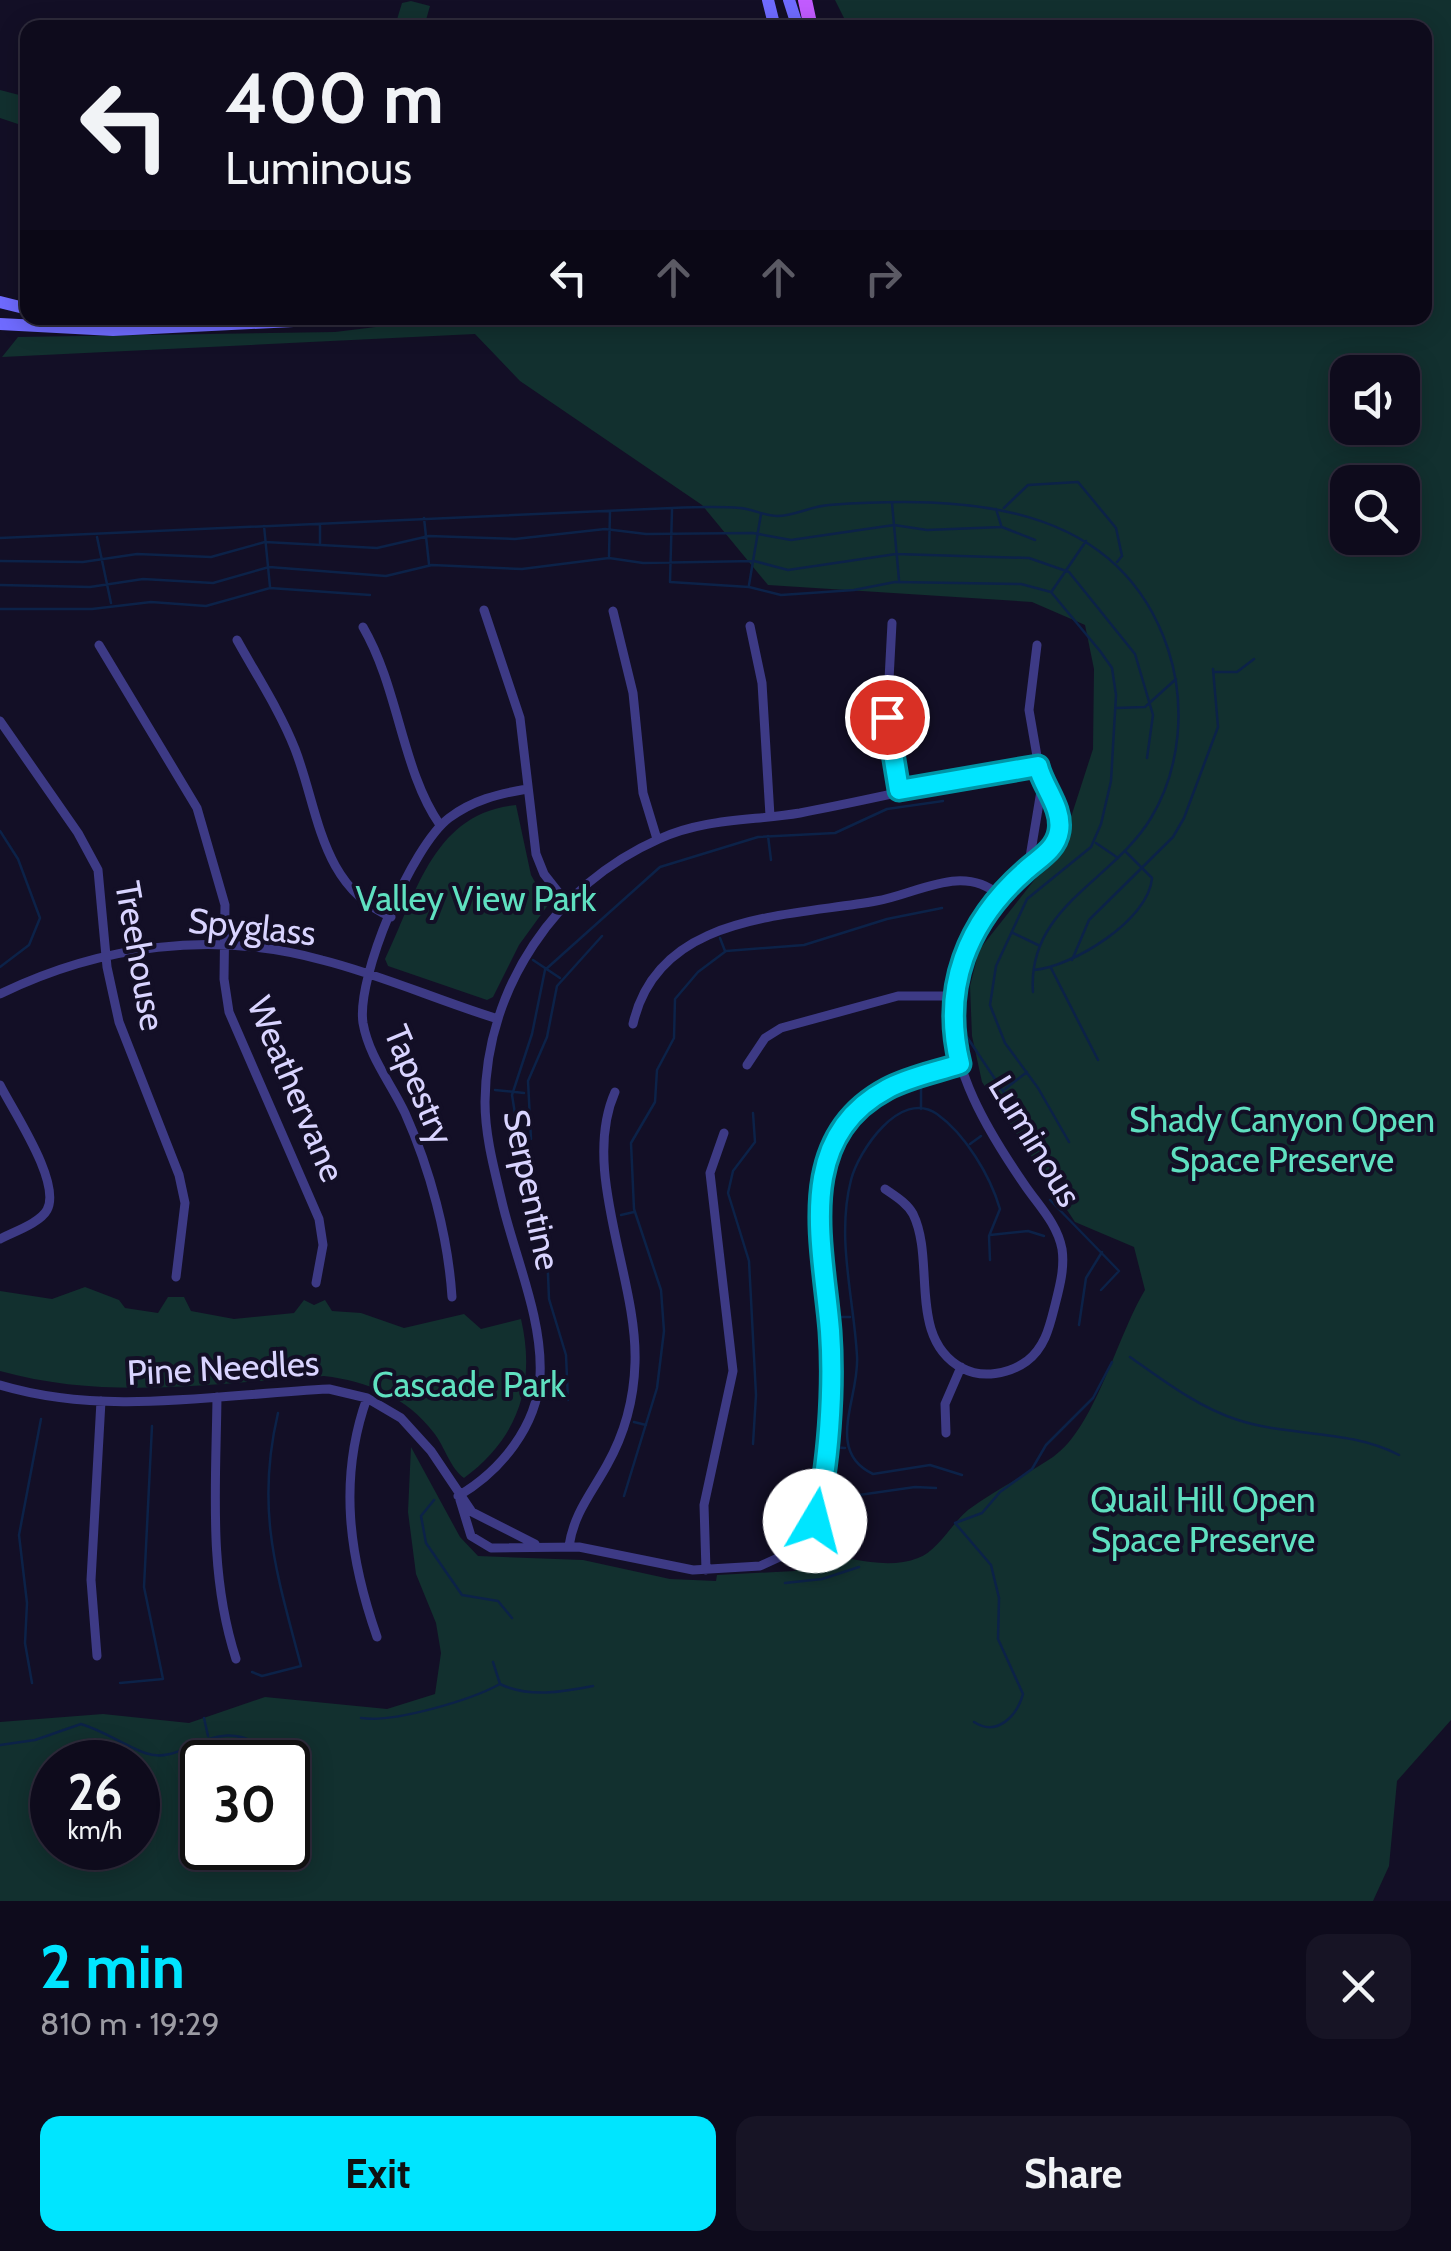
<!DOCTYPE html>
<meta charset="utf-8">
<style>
:root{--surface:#0e0b1c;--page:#171425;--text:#f1f3f6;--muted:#9b9ba3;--line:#2e2b3b;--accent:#00e5ff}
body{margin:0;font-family:Cabin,sans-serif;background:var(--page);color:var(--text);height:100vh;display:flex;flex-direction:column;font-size:38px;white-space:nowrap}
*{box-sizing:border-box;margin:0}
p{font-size:32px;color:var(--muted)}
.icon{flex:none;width:55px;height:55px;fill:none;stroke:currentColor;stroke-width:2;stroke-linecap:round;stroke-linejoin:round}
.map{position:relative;height:1901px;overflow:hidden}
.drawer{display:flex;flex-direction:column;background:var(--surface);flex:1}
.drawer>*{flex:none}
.hud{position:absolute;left:20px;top:20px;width:1412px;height:305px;border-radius:20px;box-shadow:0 5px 25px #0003,0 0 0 2px var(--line);background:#0e0b1c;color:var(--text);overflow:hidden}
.tools{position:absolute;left:1330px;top:355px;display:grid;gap:20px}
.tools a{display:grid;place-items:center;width:90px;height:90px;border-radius:20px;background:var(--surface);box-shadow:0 5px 25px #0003,0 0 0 2px var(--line);font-size:50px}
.speed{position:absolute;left:30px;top:1740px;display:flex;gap:20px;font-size:50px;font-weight:700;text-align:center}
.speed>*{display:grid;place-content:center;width:130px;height:130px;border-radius:50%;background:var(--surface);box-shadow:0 5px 25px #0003,0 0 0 2px var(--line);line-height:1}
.speed small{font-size:25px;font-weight:400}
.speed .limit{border:5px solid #111;border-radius:15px;background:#fff;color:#111}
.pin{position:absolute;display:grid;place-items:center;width:85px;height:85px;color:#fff;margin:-42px;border:5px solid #fff;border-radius:50%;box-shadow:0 2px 10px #0007}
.me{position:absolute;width:110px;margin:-55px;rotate:8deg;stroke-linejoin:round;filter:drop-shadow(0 0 8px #0008)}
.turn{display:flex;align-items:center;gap:35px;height:210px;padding:0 40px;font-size:45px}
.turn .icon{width:130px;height:130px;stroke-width:2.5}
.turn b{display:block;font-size:70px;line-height:85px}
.lanes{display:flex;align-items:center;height:95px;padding:0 40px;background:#0003;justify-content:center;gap:50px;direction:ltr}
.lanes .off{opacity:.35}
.round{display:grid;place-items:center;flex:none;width:105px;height:105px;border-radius:20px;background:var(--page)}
.overview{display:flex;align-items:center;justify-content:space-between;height:170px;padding:0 40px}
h1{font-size:60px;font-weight:800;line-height:75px;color:var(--accent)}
.primary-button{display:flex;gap:20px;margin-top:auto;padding:20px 40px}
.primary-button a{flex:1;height:115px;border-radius:20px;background:var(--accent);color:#111;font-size:40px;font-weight:800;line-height:115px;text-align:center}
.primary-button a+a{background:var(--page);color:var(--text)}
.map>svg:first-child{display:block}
.green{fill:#12302f;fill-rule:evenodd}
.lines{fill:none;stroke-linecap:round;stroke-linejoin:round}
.stream{stroke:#0c2248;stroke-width:2.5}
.street{stroke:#3d3a85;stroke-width:9}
.secondary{stroke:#6f6bff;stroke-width:12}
.primary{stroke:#c25bff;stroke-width:14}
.route-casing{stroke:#0095a6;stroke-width:25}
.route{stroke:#00e5ff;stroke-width:18}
.labels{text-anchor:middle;stroke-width:8;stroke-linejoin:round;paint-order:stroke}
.park-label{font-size:35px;fill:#5fe0c0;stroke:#130f26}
.street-label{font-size:35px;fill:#d9d4ff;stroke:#130f26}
</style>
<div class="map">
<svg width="1451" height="1901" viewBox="0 0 1451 1901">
<rect width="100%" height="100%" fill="#130f26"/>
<path class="green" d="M 835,0 L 1451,0 L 1451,1720 L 1397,1781 L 1389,1866 L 1373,1901 L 0,1901 L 0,1722 L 103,1714 L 189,1723 L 265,1697 L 387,1709 L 435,1694 L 441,1653 L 436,1623 L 416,1574 L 408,1512 L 411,1447 L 460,1537 L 478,1556 L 583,1560 L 670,1579 L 716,1581 L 717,1575 L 795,1571 L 819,1553 C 850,1558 888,1570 918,1558 C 938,1551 952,1523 968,1510 C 995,1490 1026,1475 1053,1457 C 1095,1428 1117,1336 1145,1290 L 1134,1247 L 1075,1222 L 982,1082 L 972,1036 L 970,986 L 979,950 L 1062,845 L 1093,749 L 1094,669 L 1085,625 L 1032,602 L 768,585 L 702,505 L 520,381 L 475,334 L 2,357 L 18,337 L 335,332 L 449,318 L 1425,318 L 1425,28 L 849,28 ZM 1348,372 L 1402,372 L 1402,428 L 1348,428 ZM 1348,482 L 1402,482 L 1402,538 L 1348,538 ZM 52,1762 L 138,1762 L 138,1848 L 52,1848 ZM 202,1762 L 288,1762 L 288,1848 L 202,1848 Z
M 411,1 L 430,6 L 424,27 L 395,26 L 402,3 Z
M 0,90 L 27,97 L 27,127 L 0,118 Z
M 516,805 L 531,875 L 548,905 L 519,945 L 493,997 L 487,1000 L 388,966 L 385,959 C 416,896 432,813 516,805 Z
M 85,1287 L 119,1300 L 125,1308 L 158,1313 L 168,1297 L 184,1297 L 191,1311 L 234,1319 L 294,1313 L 304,1300 L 314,1305 L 325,1300 L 332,1311 L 361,1313 L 404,1328 L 464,1314 L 481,1329 L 521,1319 C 536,1383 519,1438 464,1478 C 450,1468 445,1447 434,1433 C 407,1397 367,1381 324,1376 C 215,1383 107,1401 0,1371 L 0,1291 L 52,1299 Z"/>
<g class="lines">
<path class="stream" d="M 892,503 L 899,580
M 1004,508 L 1028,485 L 1078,482 L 1116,528 L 1122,556 L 1117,562
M 996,509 L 1001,525
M 672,510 L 670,582 L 749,587 L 781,595 L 854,590 L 895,582 L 1021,584 L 1051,592 L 1100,651 L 1112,668 L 1116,695 L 1111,781 L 1101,824 L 1091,847 L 1027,899 L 996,966 L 990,1005 L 1005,1043 L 1038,1088 L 1069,1142
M 424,518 L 429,564
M 264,526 L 270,587
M 320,526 L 320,543
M 97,537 L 111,603
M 0,538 L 672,508 C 695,507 718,506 740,508 C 753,509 765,516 777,516 C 794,516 812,506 829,505 C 961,496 1118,499 1168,649 C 1186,704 1181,768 1151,818 C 1113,881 1027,907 1033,992
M 609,556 L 610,511
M 0,561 L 83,562 L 137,554 L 211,557 L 265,542 L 377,548 L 429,536 L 515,539 L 605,529 L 646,534 L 753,533 L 791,540 L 894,525 L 927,530 L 1002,527 L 1035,540
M 0,585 L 90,587 L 143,579 L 213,583 L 269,567 L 386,576 L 432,565 L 522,569 L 609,558 L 643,563 L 754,561 L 788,570 L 896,554 L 1029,558 L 1069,572 L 1135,654 L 1153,715 L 1147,758
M 749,585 L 761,514
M 1052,591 L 1086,541
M 0,609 L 92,609 L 151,602 L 206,606 L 270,588 L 370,595
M 1215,672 L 1237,672 L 1254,659
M 1116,708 L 1145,707 L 1176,679
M 0,831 L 18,859 L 40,918 L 29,945 L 0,967
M 768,836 L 771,860
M 1096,843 L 1118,858
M 1013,933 L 1038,945
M 720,938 L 725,951
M 533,960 L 560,978
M 1072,960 L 1089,920 L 1173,837 L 1184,818 L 1218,727 L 1213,669
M 1051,968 L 1098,1060
M 1034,970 C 1072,967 1149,920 1152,878 L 1126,852
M 967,1037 L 1049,1160
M 1005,1089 L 1027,1072
M 495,1090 L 524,1093
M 921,1109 L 921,1086
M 531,1139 L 528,1081 L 547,1037 L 557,986 L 602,936
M 970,1144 L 981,1136
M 1050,1200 L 1119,1271 L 1101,1290
M 621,1215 L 634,1212
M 990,1235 L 1028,1231 L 1044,1236
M 837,1317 L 850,1317
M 1079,1325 L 1086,1278 L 1102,1252
M 1130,1357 C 1161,1379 1199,1408 1238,1420 C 1290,1437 1349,1429 1399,1455
M 568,1400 L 566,1355 L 549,1299 L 546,1225 L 520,1145 L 512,1095 L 532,1034 L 545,970 L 660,867 L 758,837 L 835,833 L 887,809 L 943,801
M 634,1422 L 646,1425
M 753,1444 L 756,1395 L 749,1261 L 728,1193 L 733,1171 L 755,1142 L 753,1113
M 832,1447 L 845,1448
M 962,1475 L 930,1465 L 873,1474 C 824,1451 860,1397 857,1356 C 854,1299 836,1238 851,1180 C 858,1152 900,1088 937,1114 C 965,1134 990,1175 1000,1209 L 989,1236 L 990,1260
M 624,1496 L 657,1388 L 664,1331 L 661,1290 L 634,1209 L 631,1143 L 655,1102 L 657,1070 L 674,1038 L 675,999 L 698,972 L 726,951 L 804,945 L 887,919 L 942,908
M 838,1498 L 915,1487 L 936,1488
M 434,1500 L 421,1516 L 426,1543 L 462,1595 L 498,1601 L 512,1618
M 785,1583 L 822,1579 L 859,1567
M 493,1662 L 500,1684 C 529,1698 563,1692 593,1686
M 252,1672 L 262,1676 L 301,1666 C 277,1574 255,1511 278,1413
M 32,1683 L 25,1643 L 27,1603 L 19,1535 L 41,1419
M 120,1683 L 163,1679 L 144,1587 L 152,1426
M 204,1718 L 208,1736
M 361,1718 C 394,1723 471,1700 500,1684
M 974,1722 C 997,1737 1017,1716 1023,1694 L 998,1639 L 999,1598 L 991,1565 L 955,1523 L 982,1513 L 1000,1492 L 1032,1469 L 1046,1445 L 1093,1398 L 1112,1362
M 0,1745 L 35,1740 L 81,1724 C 104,1731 124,1745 145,1753 C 186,1768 216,1707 270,1753"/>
<path class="street" d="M 484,610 L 520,718 L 536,854 L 544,874 L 566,902
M 613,611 L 633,693 L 643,793 L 657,839
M 892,623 L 887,717 L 899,790
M 750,626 L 762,683 L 770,816
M 363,627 C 399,689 402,771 440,825
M 237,640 C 257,676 280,711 295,749 C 319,811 320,886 391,917
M 99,645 L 197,808 L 225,905 L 224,979 L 229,1012 L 319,1219 L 323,1245 L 316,1283
M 0,721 L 78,833 L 98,870 L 107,967 L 119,1022 L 179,1175 L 185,1203 L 176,1277
M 1029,863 L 1042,785 L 1029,710 L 1037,645
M 0,994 C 101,945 213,930 322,960 C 382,975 439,1001 498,1019
M 633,1024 C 658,913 787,917 876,901 C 917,894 962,863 999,895
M 747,1065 L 765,1038 L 781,1028 L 898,996 L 954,996
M 0,1085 C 13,1111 62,1183 47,1210 C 40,1223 13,1232 0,1239
M 885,1189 C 895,1196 907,1203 913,1214 C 936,1261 907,1338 962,1368 C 982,1379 1009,1374 1027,1361 C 1044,1348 1049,1329 1054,1309 C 1059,1289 1065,1269 1062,1249 C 1057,1223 1038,1205 1024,1184 C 989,1133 948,1067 953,1003 C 957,950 983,909 1022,873 C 1033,863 1046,855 1056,842 L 1058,812 L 1042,785
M 452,1297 C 448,1236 430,1169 405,1113 C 391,1083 369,1057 363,1023 C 356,977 412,846 449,818 C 473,800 498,794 527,789
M 0,1385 C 107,1417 220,1394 329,1389 L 367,1398 L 401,1418 L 431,1451 L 472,1512 L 535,1544
M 217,1397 C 216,1486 208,1573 236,1659
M 367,1398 C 338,1479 349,1557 377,1637
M 946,1433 L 945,1404 L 961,1367
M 458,1496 C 501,1471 537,1426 540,1376 C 543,1321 516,1259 503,1206 C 495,1172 485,1137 485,1102 C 486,988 555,885 659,839 C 705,818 752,821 800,813 C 879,798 957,778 1038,766
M 460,1500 L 471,1536 L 491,1548 L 579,1547 L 693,1570 L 760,1566 L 795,1550 L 807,1536 L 819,1508 L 829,1395 L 830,1335 L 817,1237 L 826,1163 L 845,1125 L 872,1099 L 888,1088 L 960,1064
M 569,1546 C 574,1513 591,1494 607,1465 C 625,1433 634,1398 635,1363 C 638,1278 580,1171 615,1092
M 706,1570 L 704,1505 L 733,1371 L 710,1173 L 724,1133
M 97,1656 L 91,1580 L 101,1401"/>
<path class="secondary" d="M 768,0 L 775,28
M 789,0 L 798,28
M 0,302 L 28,309
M 0,324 L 113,330 L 353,318"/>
<path class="primary" d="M 805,0 L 811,28"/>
</g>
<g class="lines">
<defs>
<path id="route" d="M 815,1521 C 829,1468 834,1386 830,1331 C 823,1245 793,1139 887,1089 C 909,1077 936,1072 960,1064 C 941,988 967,922 1025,871 C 1038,859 1056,850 1059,831 C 1063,808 1043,787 1038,766 L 899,790 L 887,717"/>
</defs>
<use href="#route" class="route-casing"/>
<use href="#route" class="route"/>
</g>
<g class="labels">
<g class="park-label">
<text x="476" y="911">Valley View Park</text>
<text x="1282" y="1132">Shady Canyon Open<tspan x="1282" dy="40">Space Preserve</tspan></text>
<text x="469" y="1397">Cascade Park</text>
<text x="1203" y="1512">Quail Hill Open<tspan x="1203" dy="40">Space Preserve</tspan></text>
</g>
<g class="street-label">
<text transform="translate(252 927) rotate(6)" y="12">Spyglass</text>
<text transform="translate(140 956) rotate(80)" y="12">Treehouse</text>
<text transform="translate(419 1085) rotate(67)" y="12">Tapestry</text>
<text transform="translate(296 1089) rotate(67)" y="12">Weathervane</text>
<text transform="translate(1035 1141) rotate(59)" y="12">Luminous</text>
<text transform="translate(532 1190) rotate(78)" y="12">Serpentine</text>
<text transform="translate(223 1368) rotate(-3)" y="12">Pine Needles</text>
</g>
</g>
</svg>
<div class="tools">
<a><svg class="icon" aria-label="sound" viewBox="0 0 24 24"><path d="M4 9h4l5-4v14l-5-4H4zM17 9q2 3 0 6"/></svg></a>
<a><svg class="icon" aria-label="search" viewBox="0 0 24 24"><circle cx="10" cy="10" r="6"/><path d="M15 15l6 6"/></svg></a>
</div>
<div class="speed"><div>26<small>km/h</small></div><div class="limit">30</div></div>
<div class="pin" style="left:887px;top:717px;background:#d93025"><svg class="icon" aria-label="arrive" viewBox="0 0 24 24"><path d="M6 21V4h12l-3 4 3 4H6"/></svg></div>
<svg class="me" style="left:815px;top:1521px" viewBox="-20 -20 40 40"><circle r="19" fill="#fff"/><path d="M0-13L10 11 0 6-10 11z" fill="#00e5ff"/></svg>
<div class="hud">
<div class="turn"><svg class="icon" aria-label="left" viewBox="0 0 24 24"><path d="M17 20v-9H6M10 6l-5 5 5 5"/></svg><div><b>400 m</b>Luminous</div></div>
<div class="lanes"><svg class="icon" aria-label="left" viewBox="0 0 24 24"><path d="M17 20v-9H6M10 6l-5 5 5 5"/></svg><svg class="icon off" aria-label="ahead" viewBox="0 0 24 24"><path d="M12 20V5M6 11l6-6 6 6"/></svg><svg class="icon off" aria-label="ahead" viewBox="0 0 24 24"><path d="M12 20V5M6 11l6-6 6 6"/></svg><svg class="icon off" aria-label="right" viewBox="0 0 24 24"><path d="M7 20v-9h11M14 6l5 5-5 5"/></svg></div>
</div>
</div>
<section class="drawer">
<div class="overview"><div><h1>2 min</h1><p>810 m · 19:29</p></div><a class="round"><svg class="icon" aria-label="close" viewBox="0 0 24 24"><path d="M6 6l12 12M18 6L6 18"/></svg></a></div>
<div class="primary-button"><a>Exit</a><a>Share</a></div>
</section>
